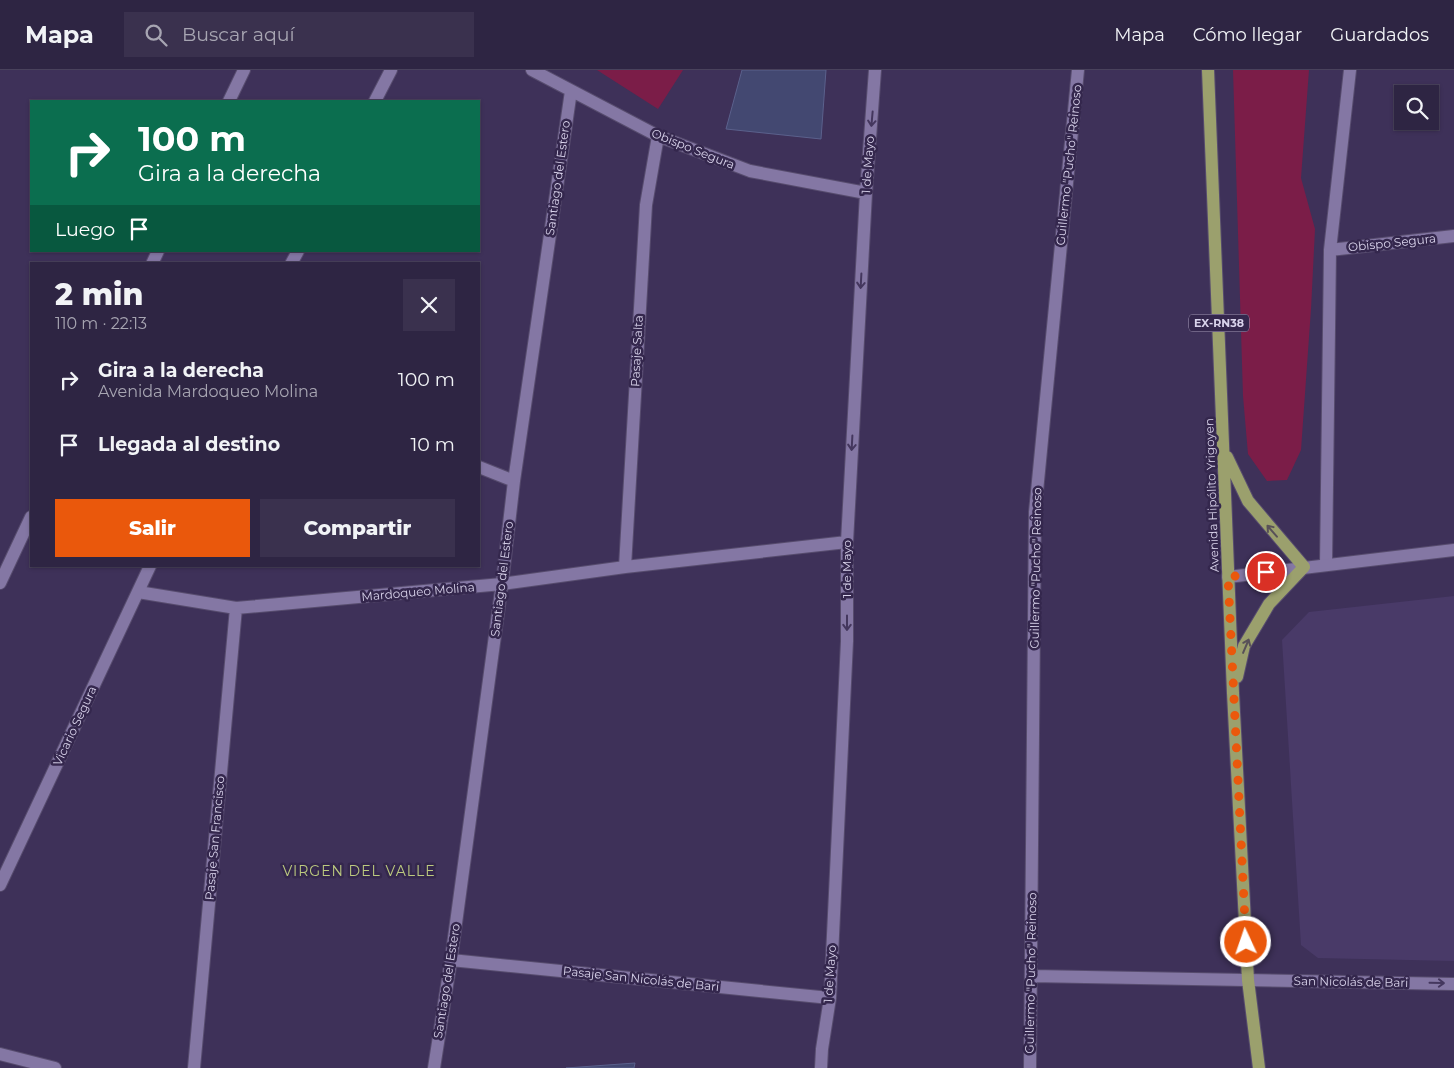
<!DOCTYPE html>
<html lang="es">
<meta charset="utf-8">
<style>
:root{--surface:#2e2543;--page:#3a314e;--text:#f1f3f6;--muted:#a7a5b2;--line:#49425c;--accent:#ea580c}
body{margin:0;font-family:Montserrat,sans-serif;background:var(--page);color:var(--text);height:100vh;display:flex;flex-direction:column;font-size:19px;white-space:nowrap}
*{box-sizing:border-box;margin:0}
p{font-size:16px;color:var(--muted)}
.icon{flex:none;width:28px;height:28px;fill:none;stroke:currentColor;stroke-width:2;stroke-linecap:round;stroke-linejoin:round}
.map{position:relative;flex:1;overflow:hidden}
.details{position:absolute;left:30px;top:192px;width:450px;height:305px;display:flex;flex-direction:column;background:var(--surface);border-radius:0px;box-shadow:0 1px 4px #0004,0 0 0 1px var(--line)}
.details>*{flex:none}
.hud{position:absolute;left:30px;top:30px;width:450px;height:152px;border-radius:0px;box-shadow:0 1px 4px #0004,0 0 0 1px var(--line);background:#0b6e4f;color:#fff;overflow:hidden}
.tools{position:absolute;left:1394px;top:15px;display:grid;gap:10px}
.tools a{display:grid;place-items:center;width:45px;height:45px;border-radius:0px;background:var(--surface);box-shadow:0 1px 4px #0004,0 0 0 1px var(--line);font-size:25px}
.pin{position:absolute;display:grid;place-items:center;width:42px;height:42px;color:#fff;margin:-21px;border:2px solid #fff;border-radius:50%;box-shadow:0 1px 5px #0007}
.me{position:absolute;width:55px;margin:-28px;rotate:357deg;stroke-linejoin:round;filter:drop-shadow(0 0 4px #0008)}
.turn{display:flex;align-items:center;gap:18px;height:105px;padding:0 25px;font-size:22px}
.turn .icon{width:65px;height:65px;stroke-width:2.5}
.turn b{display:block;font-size:35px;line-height:42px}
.then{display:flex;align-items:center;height:48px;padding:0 25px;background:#0003;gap:10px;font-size:19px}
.round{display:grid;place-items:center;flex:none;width:52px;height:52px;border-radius:0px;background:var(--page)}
.head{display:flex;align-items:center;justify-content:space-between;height:85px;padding:0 25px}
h1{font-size:30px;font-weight:800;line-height:38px}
.button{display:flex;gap:10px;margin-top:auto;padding:10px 25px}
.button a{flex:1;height:58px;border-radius:0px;background:var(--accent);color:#fff;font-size:20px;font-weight:800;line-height:58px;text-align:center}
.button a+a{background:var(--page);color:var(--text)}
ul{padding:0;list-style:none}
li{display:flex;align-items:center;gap:15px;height:65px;padding:0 25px}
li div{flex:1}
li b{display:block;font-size:19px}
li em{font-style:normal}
header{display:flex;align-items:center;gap:30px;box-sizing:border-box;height:70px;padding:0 25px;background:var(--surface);border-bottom:1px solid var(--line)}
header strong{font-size:24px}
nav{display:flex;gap:28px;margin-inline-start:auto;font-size:18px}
.search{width:350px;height:45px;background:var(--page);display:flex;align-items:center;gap:12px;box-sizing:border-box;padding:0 18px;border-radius:0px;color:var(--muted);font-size:19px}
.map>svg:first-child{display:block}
.built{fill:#493a68}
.green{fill:#7b1d48}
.building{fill:#434871;stroke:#5b618c}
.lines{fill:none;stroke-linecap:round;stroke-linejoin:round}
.street-casing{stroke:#574c6e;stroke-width:14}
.secondary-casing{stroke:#574c6e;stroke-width:14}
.primary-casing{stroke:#574c6e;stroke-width:14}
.street{stroke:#8477a4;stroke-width:12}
.secondary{stroke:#8477a4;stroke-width:12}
.primary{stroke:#9ba06d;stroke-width:12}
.oneway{stroke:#44375e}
.oneway2{stroke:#585158}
.route{stroke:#ea580c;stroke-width:9;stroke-dasharray:0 16.2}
.labels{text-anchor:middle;stroke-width:5;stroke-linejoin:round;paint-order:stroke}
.shield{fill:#34274d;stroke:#a89fbc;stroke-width:1}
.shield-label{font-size:11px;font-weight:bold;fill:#d9d3eb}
.street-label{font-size:12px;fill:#d9d3eb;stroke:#34274d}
.neighbourhood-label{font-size:14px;letter-spacing:1px;fill:#bcca7f;stroke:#34274d}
</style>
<header>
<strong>Mapa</strong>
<div class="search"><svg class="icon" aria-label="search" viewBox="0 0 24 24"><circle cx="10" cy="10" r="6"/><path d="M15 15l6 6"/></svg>Buscar aquí</div>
<nav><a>Mapa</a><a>Cómo llegar</a><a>Guardados</a></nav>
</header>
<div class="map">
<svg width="1454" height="998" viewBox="0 0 1454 998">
<rect width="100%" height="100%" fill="#3e3159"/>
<path class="built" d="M 1454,526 L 1454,891 L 1318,888 L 1301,875 L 1282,570 L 1309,542 Z"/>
<path class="green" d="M 597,0 L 683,0 L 658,39 Z
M 1233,0 L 1309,0 L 1301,108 L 1315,159 L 1311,239 L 1301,380 L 1287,410 L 1267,411 L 1248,384 L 1243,326 Z"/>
<path class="building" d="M 742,0 L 826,0 L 821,69 L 726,59 Z
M 635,993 L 634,998 L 566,998 Z"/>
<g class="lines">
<defs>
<path id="street" d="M 532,0 L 658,66 L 750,101 L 866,123
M 229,31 L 244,0
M 375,31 L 391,0
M 1330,180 L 1454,166
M 152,194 L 158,181
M 291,194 L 298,181
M 479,397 L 514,411
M 1326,495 L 1330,180 L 1350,0
M 625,497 L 646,135 L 658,66
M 0,513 L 31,447
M 138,522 L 236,538 L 502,514 L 625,497 L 847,472
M 0,815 L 150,496
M 451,890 L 830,928
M 1032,906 L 1454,914
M 0,984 L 55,998
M 194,998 L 236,538
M 434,998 L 451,890 L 502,514 L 514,411 L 571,21
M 821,998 L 822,979 L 830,928 L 847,571 L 847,472 L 866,123 L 875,0
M 1030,998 L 1035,442 L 1078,0"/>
<path id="secondary" d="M 1228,507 L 1454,480"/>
<path id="primary" d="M 1208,0 L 1233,623 L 1248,910 L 1259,998
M 1227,387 L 1248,431 L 1304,497 L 1269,534 L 1244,576 L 1237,607"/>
</defs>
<use href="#street" class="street-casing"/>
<use href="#secondary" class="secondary-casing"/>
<use href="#primary" class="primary-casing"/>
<use href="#street" class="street"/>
<use href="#secondary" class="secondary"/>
<use href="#primary" class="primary"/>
</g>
<defs><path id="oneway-shaft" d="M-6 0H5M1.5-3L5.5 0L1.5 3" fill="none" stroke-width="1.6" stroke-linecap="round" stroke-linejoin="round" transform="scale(1.25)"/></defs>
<g class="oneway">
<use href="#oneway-shaft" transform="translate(872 49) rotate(95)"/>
<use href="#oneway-shaft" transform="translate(861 211) rotate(93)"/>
<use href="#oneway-shaft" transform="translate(852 373) rotate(93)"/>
<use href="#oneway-shaft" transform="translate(847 553) rotate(90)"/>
<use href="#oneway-shaft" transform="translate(1437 913) rotate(1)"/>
</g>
<g class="oneway2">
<use href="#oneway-shaft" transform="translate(1272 461) rotate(-131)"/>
<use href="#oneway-shaft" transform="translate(1246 576) rotate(-67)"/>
</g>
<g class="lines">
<path class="route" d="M 1246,872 L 1228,507 L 1266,502"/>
</g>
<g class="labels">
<rect class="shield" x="1189" y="244.5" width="60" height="17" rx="4"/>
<g class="shield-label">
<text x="1219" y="257">EX-RN38</text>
</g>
<g class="street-label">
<text transform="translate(693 79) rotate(22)" y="4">Obispo Segura</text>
<text transform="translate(868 95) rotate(-86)" y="4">1 de Mayo</text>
<text transform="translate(1069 95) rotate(-84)" y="4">Guillermo "Pucho" Reinoso</text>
<text transform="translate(558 108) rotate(-82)" y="4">Santiago del Estero</text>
<text transform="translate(1392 173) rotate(-6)" y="4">Obispo Segura</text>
<text transform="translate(637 281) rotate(-87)" y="4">Pasaje Salta</text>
<text transform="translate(1212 425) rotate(-92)" y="4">Avenida Hipólito Yrigoyen</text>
<text transform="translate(1036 498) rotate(-89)" y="4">Guillermo "Pucho" Reinoso</text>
<text transform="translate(847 499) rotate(-90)" y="4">1 de Mayo</text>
<text transform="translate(502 509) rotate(-83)" y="4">Santiago del Estero</text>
<text transform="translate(418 522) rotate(-5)" y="4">Mardoqueo Molina</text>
<text transform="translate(75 656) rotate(-65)" y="4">Vicario Segura</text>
<text transform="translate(215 768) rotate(-85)" y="4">Pasaje San Francisco</text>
<text transform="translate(1031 903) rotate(-89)" y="4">Guillermo "Pucho" Reinoso</text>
<text transform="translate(830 904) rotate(-86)" y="4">1 de Mayo</text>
<text transform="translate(641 909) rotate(6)" y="4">Pasaje San Nicolás de Bari</text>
<text transform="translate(447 911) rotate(-81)" y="4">Santiago del Estero</text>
<text transform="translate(1351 912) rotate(1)" y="4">San Nicolás de Bari</text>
</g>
<g class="neighbourhood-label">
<text x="359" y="806">VIRGEN DEL VALLE</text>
</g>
</g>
</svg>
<div class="tools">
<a><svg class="icon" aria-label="search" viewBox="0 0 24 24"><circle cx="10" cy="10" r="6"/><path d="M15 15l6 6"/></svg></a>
</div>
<div class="pin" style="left:1266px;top:502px;background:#d93025"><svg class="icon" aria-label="arrive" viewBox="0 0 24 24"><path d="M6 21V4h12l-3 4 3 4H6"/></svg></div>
<svg class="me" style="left:1246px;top:872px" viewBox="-20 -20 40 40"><circle r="17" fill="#ea580c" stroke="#fff" stroke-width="3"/><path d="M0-11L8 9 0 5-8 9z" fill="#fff"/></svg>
<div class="hud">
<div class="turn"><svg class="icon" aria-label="right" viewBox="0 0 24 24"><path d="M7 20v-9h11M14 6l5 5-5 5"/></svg><div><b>100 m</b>Gira a la derecha</div></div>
<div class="then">Luego<svg class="icon" aria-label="arrive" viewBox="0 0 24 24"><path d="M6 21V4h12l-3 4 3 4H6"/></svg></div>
</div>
<section class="details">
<div class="head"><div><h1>2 min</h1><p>110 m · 22:13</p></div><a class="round"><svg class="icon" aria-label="close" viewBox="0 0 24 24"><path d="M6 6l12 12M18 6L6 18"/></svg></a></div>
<ul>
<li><svg class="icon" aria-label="right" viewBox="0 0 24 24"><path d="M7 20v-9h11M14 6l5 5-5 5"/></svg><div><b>Gira a la derecha</b><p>Avenida Mardoqueo Molina</p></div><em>100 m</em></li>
<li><svg class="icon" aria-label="arrive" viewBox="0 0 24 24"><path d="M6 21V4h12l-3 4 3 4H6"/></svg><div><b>Llegada al destino</b></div><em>10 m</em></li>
</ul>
<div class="button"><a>Salir</a><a>Compartir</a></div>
</section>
</div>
